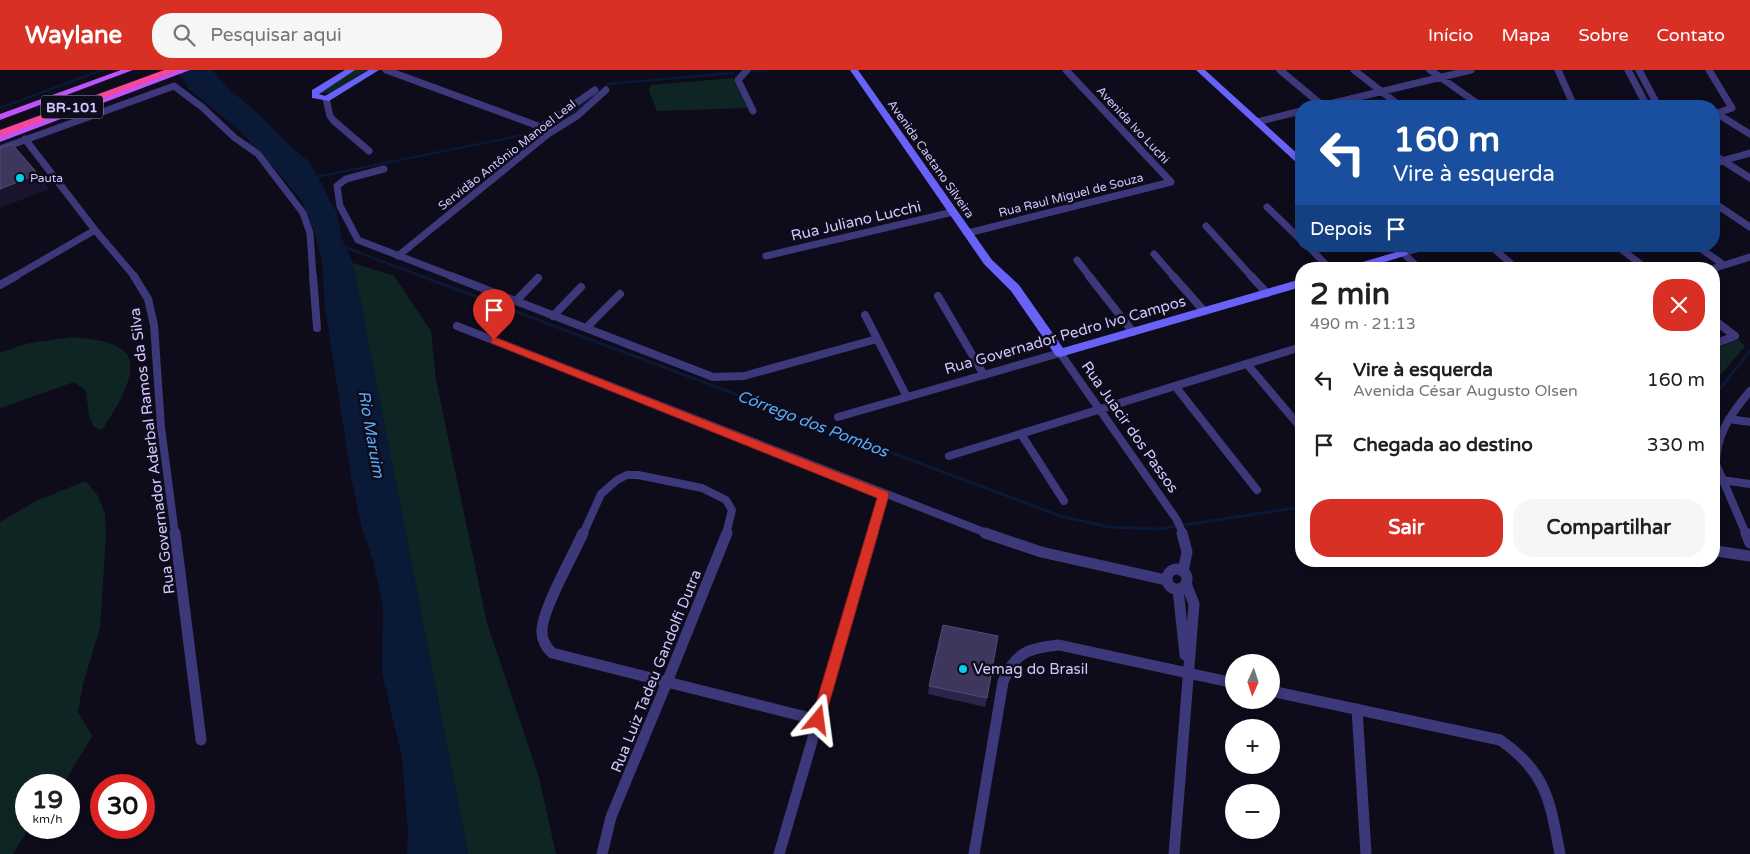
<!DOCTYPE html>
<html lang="pt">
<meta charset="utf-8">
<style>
:root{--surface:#fff;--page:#f6f6f6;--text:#202124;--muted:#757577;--accent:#d93025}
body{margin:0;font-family:"Varela Round",sans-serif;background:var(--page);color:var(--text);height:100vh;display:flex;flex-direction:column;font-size:19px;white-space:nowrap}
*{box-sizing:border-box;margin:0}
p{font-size:16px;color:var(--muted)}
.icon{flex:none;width:28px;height:28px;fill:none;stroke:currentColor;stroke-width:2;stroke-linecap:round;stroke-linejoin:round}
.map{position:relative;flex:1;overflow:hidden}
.drawer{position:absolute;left:1295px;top:192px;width:425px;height:305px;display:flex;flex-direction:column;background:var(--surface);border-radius:20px;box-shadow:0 2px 8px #0003}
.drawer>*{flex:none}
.guide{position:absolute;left:1295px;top:30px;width:425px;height:152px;border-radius:20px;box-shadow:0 2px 8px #0003;background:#1a4fa0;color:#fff;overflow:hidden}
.needle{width:32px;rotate:183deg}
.fabs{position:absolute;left:1225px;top:584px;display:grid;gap:10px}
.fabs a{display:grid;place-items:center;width:55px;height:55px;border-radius:50%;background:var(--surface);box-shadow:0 2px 8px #0003;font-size:25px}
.speed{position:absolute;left:15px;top:704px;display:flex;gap:10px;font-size:25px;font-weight:700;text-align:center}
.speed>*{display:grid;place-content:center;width:65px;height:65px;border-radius:50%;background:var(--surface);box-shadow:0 2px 8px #0003;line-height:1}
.speed small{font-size:12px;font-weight:400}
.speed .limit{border:8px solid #d22;background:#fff;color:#111}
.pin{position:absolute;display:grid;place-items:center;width:42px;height:42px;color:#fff;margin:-51px -21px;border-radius:50% 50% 50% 0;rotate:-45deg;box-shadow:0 0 5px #0007}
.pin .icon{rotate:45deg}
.me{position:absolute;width:55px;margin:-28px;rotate:16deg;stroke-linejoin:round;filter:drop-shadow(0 0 4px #0008)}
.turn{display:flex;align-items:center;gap:18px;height:105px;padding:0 15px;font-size:22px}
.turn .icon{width:65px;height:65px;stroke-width:2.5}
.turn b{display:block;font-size:35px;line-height:42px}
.then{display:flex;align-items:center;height:48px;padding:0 15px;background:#0003;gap:10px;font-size:19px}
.round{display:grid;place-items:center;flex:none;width:52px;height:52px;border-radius:20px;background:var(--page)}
.head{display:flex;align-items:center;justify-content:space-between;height:85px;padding:0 15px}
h1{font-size:30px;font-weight:700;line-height:38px}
.button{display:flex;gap:10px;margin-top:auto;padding:10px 15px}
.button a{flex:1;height:58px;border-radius:20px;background:var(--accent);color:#fff;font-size:20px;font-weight:700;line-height:58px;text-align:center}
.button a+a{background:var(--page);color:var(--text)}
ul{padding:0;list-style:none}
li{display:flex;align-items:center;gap:15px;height:65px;padding:0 15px}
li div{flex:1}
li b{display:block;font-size:19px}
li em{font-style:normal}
header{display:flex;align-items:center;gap:30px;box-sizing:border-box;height:70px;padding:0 25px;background:var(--accent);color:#fff}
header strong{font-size:24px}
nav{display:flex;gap:28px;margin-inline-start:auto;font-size:18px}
.search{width:350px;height:45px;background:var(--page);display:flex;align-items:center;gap:12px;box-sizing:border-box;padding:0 18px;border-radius:20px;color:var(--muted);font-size:19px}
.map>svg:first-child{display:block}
.green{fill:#0f2524}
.water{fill:#0a1936}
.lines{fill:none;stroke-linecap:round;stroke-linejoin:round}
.stream-far1{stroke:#0a1936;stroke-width:2.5}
.stream{stroke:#0a1936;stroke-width:3}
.street-far2{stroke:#3c3879;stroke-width:7}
.street-far1{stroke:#3c3879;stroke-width:8}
.street{stroke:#3c3879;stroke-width:11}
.secondary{fill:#6962f9;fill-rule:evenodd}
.primary{fill:#be53f9;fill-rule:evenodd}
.highway{fill:#f84799;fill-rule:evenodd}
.wall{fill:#2c2449}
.shaded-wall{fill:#19132e}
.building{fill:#3e365c;stroke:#544c75}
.route{fill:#d93025;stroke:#8d1f18}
.poi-dot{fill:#08cee8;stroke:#0e0b1b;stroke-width:2}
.labels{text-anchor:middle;stroke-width:5;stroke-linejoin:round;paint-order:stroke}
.far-street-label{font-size:12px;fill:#cfc7fd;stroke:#0e0b1b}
.far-poi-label{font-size:12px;fill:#cfc7fd;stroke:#0e0b1b;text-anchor:start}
.shield{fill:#0e0b1b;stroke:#958fb9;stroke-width:1}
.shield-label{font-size:14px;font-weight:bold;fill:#cfc7fd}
.street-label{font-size:15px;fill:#cfc7fd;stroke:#0e0b1b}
.poi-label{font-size:15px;fill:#cfc7fd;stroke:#0e0b1b;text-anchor:start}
.water-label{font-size:16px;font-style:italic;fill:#59acf9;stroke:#0e0b1b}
</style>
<header>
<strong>Waylane</strong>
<div class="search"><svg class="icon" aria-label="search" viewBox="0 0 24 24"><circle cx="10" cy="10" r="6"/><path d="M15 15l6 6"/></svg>Pesquisar aqui</div>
<nav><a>Início</a><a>Mapa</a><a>Sobre</a><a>Contato</a></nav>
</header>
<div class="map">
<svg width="1750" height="784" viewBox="0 0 1750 784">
<rect width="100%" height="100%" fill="#0e0b1b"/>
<path class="green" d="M 354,0 L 369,0 L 330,23 L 318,23 Z
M 733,8 L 747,38 L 657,41 L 649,21 L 651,15 Z
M 353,193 L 394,206 L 431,261 L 436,310 L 487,553 L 539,708 L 556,784 L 468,784 Z
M 72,267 C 88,269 113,270 125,282 C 143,299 112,345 102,360 L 94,357 L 89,346 L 86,321 L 74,312 L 0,338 L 0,283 L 25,274 Z
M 1738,270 L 1745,276 L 1714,313 L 1714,279 Z
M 86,411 L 98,426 L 105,444 L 106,466 L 100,558 L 83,614 L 78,642 L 92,666 L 63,715 L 26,715 L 26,758 L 29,758 L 13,784 L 0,784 L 0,452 L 38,430 Z"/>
<path class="water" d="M 173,0 L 212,0 L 229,19 L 258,43 L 293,79 L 309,91 L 337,143 L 342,169 L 353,193 L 468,784 L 407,784 L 408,762 L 402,688 L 382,603 L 383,535 L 373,491 L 361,455 L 351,406 L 325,238 L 322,191 L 316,167 L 302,131 L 282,107 L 241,62 L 189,19 L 184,9 Z"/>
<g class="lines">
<path class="stream-far1" d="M 751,1 L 766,0
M 0,38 L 102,0
M 316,107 L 538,62 L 566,48 L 609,14 L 732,3
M 344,177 L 424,207"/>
<path class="stream" d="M 421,206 L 1060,446 L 1109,457 L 1158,459 L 1301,437
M 1714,326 L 1750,281"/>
<path class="street-far2" d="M 386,0 L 541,57 L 595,20
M 747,0 L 738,10 L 753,41
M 1280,0 L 1323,36
M 1354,0 L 1400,36
M 1430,0 L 1481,36
M 1558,0 L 1574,36
M 1628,0 L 1647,36
M 1639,0 L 1658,36
M 1709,0 L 1732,38 L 1714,44
M 326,29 L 330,46 L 334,51 L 369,81
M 1321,36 L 1471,0
M 1716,43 L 1750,64
M 1257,52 L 1301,41
M 25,69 L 95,160 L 135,207
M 0,79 L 174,16 L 202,37 L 235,68 L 258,84 L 303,143 L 310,163 L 313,207
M 1714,85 L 1750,108
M 1714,93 L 1750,83
M 384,99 L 346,109 L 337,116 L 340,136 L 358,170 L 454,207
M 1714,133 L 1750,157
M 1267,137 L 1301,170
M 1206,156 L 1252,207
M 968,163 L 1171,112 L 1066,0
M 1308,176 L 1330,199
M 1491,176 L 1517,199
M 1617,176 L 1647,199
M 1697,176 L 1724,195
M 1403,183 L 1427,176
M 1403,183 L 1420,199
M 1154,184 L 1174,207
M 398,186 L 548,64 L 577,46 L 606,20
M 766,186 L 953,142
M 1077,190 L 1090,207
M 1712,199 L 1750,187
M 14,207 L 95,160"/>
<path class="street-far1" d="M 134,206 L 148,229 L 154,255 L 161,357 L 175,464
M 313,206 L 317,258
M 451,206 L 713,307 L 744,306 L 877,269
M 1089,206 L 1133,262
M 1173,206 L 1204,241
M 1251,206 L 1267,223
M 0,215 L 16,206
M 938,226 L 984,305
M 516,231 L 538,208
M 865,245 L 907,327
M 553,246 L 581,217
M 1714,250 L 1735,266
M 457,256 L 989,464
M 586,258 L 620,224
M 1714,274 L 1735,266
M 1247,294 L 1301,358
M 1175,316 L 1257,420
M 838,347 L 1060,283 L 1177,450 L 1183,464
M 1729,349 L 1750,352
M 1021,364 L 1064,431
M 949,386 L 1301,277
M 1722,410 L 1750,414
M 583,464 L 601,424 L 617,410 L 627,405 L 638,405 L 702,418 L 726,430 L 732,440 L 726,464
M 873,464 L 884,425
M 1746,464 L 1716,394 C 1716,365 1731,343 1750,321"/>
<path class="street" d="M 175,463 L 201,670
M 583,463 C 573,486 544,536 542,559 C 541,569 545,576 552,583 L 667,612
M 985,463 L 1041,482 L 1166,510
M 1182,463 L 1187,482 L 1183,502
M 1746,463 L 1750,473
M 1716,481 L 1750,486
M1167 509a10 10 0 1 1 20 0a10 10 0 1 1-20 0Z
M 1178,519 L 1185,585
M 667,612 L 818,650
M 667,612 L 727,463
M 1271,621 L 1500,670 C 1547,702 1550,732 1560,784
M 1357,639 L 1366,784
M 602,784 L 611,747 L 667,612
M 779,784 L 873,463
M 974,784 L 1003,612 C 1015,582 1029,578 1059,575 L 1234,613
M 1174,784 L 1194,534 L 1187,516"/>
<path class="secondary" d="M 345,0 L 355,0 L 319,24 L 325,26 L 369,0 L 379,0 L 329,31 L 312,28 L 312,20 Z
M 850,0 L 858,0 L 992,190 L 1019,215 L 1063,278 L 1301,209 L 1301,217 L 1060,287 L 1056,286 L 1011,221 L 984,194 Z
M 1196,0 L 1205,0 L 1301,87 L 1301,95 L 1298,94 Z
M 1403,180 L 1408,183 L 1407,185 L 1363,199 L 1345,199 L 1346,197 Z"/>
<path class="primary" d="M 121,0 L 133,0 L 0,50 L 0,44 Z
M 178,0 L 190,0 L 0,72 L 0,66 Z"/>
<path class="highway" d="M 164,0 L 179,0 L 0,67 L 0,60 Z"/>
</g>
<path class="wall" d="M 929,616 L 987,628 L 985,637 L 928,624 Z"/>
<path class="shaded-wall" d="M 38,104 L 49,119 L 0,138 L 0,119 Z"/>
<path class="building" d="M 12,74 L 38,104 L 0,119 L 0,78 Z
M 943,555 L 998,566 L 987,628 L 929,616 Z"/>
<path class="route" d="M 494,267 L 888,422 L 889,425 L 823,655 L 818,656 L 813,655 L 811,650 L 877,428 L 491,273 L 491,268 Z"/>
<g class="poi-dot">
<circle cx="20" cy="108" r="5"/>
<circle cx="963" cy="599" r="5"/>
</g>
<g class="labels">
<g class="far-street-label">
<text transform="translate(1133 55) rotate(47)" y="4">Avenida Ivo Luchi</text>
<text transform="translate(507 85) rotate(-38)" y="4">Servidão Antônio Manoel Leal</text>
<text transform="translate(931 89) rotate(55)" y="4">Avenida Caetano Silveira</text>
<text transform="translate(1071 125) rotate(-14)" y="4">Rua Raul Miguel de Souza</text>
</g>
<g class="far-poi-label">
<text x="30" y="112">Pauta</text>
</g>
<rect class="shield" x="41" y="25.5" width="62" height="23" rx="4"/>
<g class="shield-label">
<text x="72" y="42">BR-101</text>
</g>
<g class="street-label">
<text transform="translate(856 151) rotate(-13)" y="5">Rua Juliano Lucchi</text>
<text transform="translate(1065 265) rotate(-16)" y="5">Rua Governador Pedro Ivo Campos</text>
<text transform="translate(1130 357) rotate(55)" y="5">Rua Juacir dos Passos</text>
<text transform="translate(152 381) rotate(-97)" y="5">Rua Governador Aderbal Ramos da Silva</text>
<text transform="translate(656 601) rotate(-68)" y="5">Rua Luiz Tadeu Gandolfi Dutra</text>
</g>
<g class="poi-label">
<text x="973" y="604">Vemag do Brasil</text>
</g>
<g class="water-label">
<text transform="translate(813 353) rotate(21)" y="6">Córrego dos Pombos</text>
<text transform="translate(372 364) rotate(80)" y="6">Rio Maruim</text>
</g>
</g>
</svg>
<div class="fabs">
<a><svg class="needle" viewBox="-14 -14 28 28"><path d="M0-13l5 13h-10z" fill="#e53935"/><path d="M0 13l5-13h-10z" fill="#757577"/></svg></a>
<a>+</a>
<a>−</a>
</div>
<div class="speed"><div>19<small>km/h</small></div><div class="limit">30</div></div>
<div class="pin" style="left:494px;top:270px;background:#d93025"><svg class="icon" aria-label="arrive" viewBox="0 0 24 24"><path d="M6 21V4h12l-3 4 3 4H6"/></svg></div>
<svg class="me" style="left:818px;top:650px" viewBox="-20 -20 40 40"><path d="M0-17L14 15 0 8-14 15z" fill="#d93025" stroke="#fff" stroke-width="4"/></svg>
<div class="guide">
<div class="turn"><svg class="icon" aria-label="left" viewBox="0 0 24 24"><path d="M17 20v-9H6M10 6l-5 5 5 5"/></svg><div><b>160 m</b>Vire à esquerda</div></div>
<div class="then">Depois<svg class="icon" aria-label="arrive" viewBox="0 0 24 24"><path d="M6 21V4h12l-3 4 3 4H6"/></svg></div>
</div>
<section class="drawer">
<div class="head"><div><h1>2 min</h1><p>490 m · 21:13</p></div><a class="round" style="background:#d93025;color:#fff"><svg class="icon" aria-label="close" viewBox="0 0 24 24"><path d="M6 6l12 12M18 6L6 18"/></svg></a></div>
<ul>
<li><svg class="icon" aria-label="left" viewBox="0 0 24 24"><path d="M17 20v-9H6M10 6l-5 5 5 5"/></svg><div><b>Vire à esquerda</b><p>Avenida César Augusto Olsen</p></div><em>160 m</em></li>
<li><svg class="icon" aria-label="arrive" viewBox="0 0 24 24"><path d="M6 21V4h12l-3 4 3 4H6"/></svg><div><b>Chegada ao destino</b></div><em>330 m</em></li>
</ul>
<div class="button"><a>Sair</a><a>Compartilhar</a></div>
</section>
</div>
